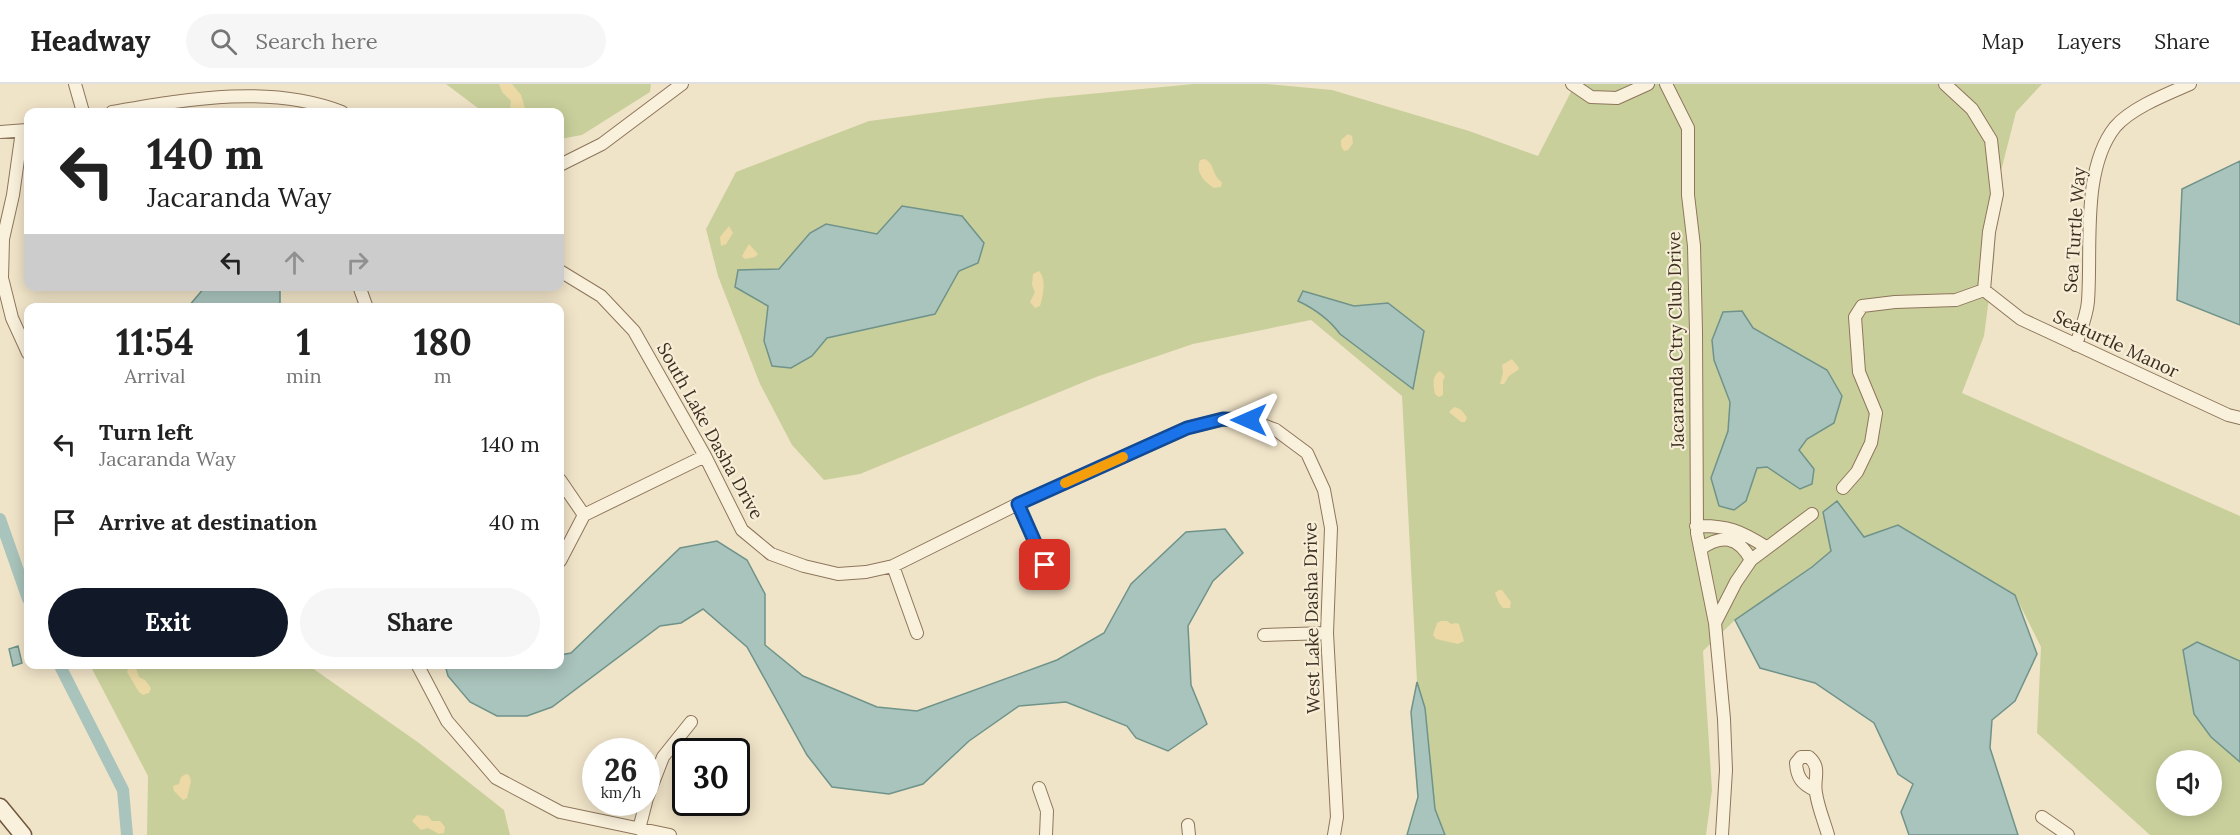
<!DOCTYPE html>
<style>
:root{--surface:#fff;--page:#f6f6f6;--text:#222;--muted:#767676;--line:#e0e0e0;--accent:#111827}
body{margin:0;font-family:Lora,serif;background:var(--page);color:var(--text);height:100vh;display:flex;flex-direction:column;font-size:22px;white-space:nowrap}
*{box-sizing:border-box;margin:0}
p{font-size:20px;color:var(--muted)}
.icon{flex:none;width:33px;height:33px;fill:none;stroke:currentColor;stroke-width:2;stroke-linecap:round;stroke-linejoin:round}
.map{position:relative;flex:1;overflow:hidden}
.sheet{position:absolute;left:24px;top:219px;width:540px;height:366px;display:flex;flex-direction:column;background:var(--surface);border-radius:12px;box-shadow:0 3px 15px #0003}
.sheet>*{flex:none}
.top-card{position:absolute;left:24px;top:24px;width:540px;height:183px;border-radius:12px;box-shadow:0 3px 15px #0003;background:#fff;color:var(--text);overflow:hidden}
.controls{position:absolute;left:2156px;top:666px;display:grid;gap:12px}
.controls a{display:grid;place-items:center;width:66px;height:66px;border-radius:50%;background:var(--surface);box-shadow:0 3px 15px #0003;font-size:30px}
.speed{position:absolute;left:582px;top:654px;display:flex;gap:12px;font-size:30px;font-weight:700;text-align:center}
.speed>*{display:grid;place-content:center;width:78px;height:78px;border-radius:50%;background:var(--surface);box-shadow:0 3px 15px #0003;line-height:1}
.speed small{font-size:15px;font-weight:400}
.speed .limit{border:3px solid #111;border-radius:9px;background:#fff;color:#111}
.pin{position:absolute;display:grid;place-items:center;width:51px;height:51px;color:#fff;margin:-26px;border-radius:12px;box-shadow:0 3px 9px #0006}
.me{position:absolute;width:66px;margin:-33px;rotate:270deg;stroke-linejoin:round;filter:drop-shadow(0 0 4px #0008)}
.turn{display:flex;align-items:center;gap:21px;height:126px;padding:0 24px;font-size:27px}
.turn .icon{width:78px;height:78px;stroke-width:2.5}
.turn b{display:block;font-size:42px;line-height:51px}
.lanes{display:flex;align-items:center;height:57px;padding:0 24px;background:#0003;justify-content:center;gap:30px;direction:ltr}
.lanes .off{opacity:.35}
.eta{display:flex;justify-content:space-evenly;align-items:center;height:102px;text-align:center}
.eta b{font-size:36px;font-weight:800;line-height:42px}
.primary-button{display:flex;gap:12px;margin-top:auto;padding:12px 24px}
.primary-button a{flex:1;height:69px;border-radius:36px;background:var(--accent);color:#fff;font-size:24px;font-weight:800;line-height:69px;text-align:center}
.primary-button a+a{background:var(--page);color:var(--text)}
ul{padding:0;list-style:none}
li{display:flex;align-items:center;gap:18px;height:78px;padding:0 24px}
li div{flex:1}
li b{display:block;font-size:22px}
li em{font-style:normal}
header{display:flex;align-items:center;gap:36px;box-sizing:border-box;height:84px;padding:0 30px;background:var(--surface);border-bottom:2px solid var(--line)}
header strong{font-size:28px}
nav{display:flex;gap:33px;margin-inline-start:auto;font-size:21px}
.search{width:420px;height:54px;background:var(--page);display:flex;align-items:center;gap:15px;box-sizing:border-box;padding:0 21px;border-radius:33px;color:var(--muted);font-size:22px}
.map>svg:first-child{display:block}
.green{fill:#c9cf9b;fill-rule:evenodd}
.sand{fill:#ecd9a5}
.water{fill:#a9c4bc;stroke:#6f938a;stroke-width:1.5}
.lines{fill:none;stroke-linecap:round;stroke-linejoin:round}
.canal{stroke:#a9c4bc;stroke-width:12}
.minor-casing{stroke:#8d765c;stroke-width:14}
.secondary-casing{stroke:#6f573f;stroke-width:19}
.minor{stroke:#faf1dc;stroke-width:12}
.secondary{stroke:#faf1dc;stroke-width:16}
.route-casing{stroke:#114b97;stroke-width:15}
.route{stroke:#1a73e8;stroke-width:10}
.slow{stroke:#f59e0b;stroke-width:10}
.labels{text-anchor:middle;stroke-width:4.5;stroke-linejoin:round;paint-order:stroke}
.street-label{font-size:18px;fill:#3d2e20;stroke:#f7eed8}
</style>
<header>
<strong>Headway</strong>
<div class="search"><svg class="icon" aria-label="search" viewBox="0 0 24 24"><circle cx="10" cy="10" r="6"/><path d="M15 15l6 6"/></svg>Search here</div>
<nav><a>Map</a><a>Layers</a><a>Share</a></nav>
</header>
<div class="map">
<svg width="2240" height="751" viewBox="0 0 2240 751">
<rect width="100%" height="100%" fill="#f0e4c8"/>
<path class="green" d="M 446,0 L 651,0 L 650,8 L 582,51 L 560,55 L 560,28 L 483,28 Z
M 1194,0 L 1266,0 L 1332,6 L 1469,47 L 1538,72 L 1575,0 L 2042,0 L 2016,28 L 1999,95 L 1994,176 L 1984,252 L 1962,309 L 2240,432 L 2240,751 L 2150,751 L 2037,649 L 2041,563 L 2015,511 L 1864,453 L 1823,428 L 1831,467 L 1812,483 L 1735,536 L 1703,567 L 1712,706 L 1706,751 L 1407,751 L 1418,713 L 1411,628 L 1417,598 L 1402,312 L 1311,236 L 1193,260 L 1096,293 L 860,390 L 824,396 L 792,361 L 760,300 L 718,192 L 706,145 L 736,88 L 869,37 L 1047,14 ZM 2166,676 L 2211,676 L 2211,722 L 2166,722 Z
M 90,581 L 308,581 L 419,659 L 504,726 L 510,751 L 147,751 L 148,692 Z"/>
<path class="sand" d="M 499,0 L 512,0 L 521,11 L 525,24 L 513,26 L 510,24 L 511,17 L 502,8 Z
M 1348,50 L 1352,52 L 1353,59 L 1348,66 L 1344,67 L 1341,62 L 1341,56 Z
M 1205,75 C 1215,80 1212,92 1222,98 L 1221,103 L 1214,104 C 1204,98 1195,88 1200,76 Z
M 729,142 L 733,149 L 726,160 L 721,162 L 720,153 Z
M 749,160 L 758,170 L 755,173 L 745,175 L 742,172 Z
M 1039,187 C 1047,196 1043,211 1040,222 L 1035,224 L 1030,218 L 1035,208 L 1032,201 L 1033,190 Z
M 1512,275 L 1519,284 L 1518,286 L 1509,292 L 1504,300 L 1500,300 L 1503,289 L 1502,281 Z
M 1440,287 L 1445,292 L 1443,297 L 1443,311 L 1439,313 L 1435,310 C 1433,302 1432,291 1440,287 Z
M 1454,323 C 1460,324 1464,328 1467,334 L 1465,338 L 1461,338 L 1449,328 Z
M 1499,506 L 1502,506 L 1511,518 L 1510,524 L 1503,524 L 1499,519 L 1495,509 Z
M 1441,537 L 1447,537 L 1451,540 L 1456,539 L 1459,540 L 1464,557 L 1458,560 L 1436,555 L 1433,551 L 1437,539 Z
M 129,581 L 135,582 L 139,593 L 145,596 L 151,604 L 149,609 L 143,611 L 139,608 L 127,588 Z
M 186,690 L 189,691 L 191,697 L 187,714 L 183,716 L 174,707 L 173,702 L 179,700 L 181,693 Z
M 417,731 L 428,732 L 432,737 L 440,737 L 445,743 L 444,749 L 439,750 L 428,744 L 421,746 L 412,737 Z"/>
<path class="water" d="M 2240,77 L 2240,241 L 2177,216 L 2182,105 Z
M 902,122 L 962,132 L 984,159 L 978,179 L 959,187 L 935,230 L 827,254 L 812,272 L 791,284 L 772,282 L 764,257 L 768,222 L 735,203 L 738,186 L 779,185 L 810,149 L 826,140 L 877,150 Z
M 205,203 L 280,203 L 280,223 L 188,223 Z
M 1303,207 L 1354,222 L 1388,219 L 1424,247 L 1413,305 L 1340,250 C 1329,235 1315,225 1298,217 Z
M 1742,227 L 1753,244 L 1827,286 L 1842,312 L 1834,339 L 1807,355 L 1799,366 L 1814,385 L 1812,400 L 1800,405 L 1767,383 L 1757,384 L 1746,417 L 1734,426 L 1719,422 L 1711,394 L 1728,347 L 1730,318 L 1714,276 L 1712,256 L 1723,228 Z
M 1837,417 L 1864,453 L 1898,441 L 2015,511 L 2037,570 L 2015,617 L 1992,636 L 1990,664 L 2018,751 L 1909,751 L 1901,728 L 1913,700 L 1898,690 L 1874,639 L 1815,599 L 1760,584 L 1735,536 L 1812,483 L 1831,467 L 1823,428 Z
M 1225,445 L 1243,469 L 1213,497 L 1188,542 L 1191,601 L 1207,640 L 1168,667 L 1136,654 L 1127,642 L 1066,618 L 1019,622 L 969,657 L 923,700 L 889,710 L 832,703 L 807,671 L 747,563 L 703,525 L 681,539 L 660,542 L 552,623 L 527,632 L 497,632 L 470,618 L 448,592 L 445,581 L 560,580 L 560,571 L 571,569 L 680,464 L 717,457 L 747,476 L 765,510 L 765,561 L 803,592 L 877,623 L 917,627 L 1057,576 L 1104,549 L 1131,500 L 1186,448 Z
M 2197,558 L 2240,577 L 2240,678 L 2211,653 L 2194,630 L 2183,566 Z
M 18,562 L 22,579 L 13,582 L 9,565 Z
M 1417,598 L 1425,624 L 1435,725 L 1445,751 L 1407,751 L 1418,713 L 1411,628 Z"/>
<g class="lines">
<path class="canal" d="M 0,435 L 28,515
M 59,580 L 123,706 L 127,751"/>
<defs>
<path id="minor" d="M 75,0 L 83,28
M 1572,0 L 1591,13 L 1617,14 L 1648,0
M 1666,0 L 1688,44 L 1688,111 L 1694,162 L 1696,248 L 1697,449 L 1715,539 L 1724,635 L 1726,686 L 1722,751
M 112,28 C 188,15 270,0 342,28
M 22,47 L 13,111 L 3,155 L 2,194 L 12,234 L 28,269
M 0,48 L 27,46
M 560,81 L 602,60 L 682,0
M 560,187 L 601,212 L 634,247 L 705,372 L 742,446 L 771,470 L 804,482 L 838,490 L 866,488 L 893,482 L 1018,420 L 1187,344 L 1223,335 L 1249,336 L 1276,346 L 1307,369 L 1324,406 L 1331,444 L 1327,549 L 1337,733 L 1334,751
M 359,202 L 367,224
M 1984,206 L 2021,235 L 2228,331 L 2240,334
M 2076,261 C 2080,247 2087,232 2088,217 C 2092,164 2081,86 2115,43 C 2131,24 2167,10 2190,0
M 560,396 L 584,431
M 1843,404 L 1857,388 L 1871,359 L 1876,329 L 1859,288 L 1855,233 L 1862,222 L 1895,218 L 1956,216 L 1984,206 L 1989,148 L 1997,110 L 1991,56 L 1972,25 L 1945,0
M 1018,420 L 1045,481
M 1696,442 C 1727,441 1741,447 1766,463
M 1700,465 C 1722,450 1738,452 1751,476
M 560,477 L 584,431 L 705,372
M 893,482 L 917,549
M 1715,539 L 1736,498 L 1751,476 L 1812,430
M 1264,551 L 1327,549
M 417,580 L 447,637 L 496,694 L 560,728 L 670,751
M 1039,704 L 1047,727 L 1046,751
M 1815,706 C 1802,700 1797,694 1796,679 L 1801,673 L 1809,673 C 1822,684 1813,695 1816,709 C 1818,723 1824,737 1828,751
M 646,717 L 663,673 L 691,638
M 2042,733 L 2068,751
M 1188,741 L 1189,751
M 639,745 L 646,718"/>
<path id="secondary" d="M 0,723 L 23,751"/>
</defs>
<use href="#minor" class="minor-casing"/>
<use href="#secondary" class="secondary-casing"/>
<use href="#minor" class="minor"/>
<use href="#secondary" class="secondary"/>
</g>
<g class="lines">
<defs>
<path id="route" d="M 1045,481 L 1018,420 L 1187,344 L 1223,335 L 1249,336"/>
</defs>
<use href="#route" class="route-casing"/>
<use href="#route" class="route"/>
<path class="slow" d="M 1065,399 L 1123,373"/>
</g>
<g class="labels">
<g class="street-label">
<text transform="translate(2075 146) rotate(-86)" y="6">Sea Turtle Way</text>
<text transform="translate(1676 256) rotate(-91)" y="6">Jacaranda Ctry Club Drive</text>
<text transform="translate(2116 260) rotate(25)" y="6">Seaturtle Manor</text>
<text transform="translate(710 347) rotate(61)" y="6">South Lake Dasha Drive</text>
<text transform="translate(1312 534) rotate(-91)" y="6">West Lake Dasha Drive</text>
</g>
</g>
</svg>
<div class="controls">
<a><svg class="icon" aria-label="sound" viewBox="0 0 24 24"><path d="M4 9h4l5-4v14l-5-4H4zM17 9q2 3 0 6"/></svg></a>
</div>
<div class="speed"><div>26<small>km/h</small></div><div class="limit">30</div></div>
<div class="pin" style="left:1045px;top:481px;background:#d93025"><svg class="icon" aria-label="arrive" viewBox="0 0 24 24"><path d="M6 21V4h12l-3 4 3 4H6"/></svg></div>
<svg class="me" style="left:1249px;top:336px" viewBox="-20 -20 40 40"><path d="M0-17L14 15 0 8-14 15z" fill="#1a73e8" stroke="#fff" stroke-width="4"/></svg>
<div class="top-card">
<div class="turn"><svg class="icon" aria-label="left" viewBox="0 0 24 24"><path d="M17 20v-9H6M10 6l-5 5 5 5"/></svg><div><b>140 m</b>Jacaranda Way</div></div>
<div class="lanes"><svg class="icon" aria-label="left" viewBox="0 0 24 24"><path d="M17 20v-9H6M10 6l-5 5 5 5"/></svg><svg class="icon off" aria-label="ahead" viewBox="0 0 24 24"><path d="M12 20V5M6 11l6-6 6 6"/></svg><svg class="icon off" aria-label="right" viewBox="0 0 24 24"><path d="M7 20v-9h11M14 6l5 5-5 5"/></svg></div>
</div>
<section class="sheet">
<div class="eta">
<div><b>11:54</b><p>Arrival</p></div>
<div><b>1</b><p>min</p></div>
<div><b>180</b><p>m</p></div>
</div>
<ul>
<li><svg class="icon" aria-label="left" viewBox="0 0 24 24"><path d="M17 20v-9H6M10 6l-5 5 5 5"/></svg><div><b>Turn left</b><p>Jacaranda Way</p></div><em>140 m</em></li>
<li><svg class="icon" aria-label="arrive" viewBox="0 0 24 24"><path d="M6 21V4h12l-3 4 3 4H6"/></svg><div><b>Arrive at destination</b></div><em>40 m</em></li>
</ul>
<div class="primary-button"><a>Exit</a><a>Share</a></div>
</section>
</div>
